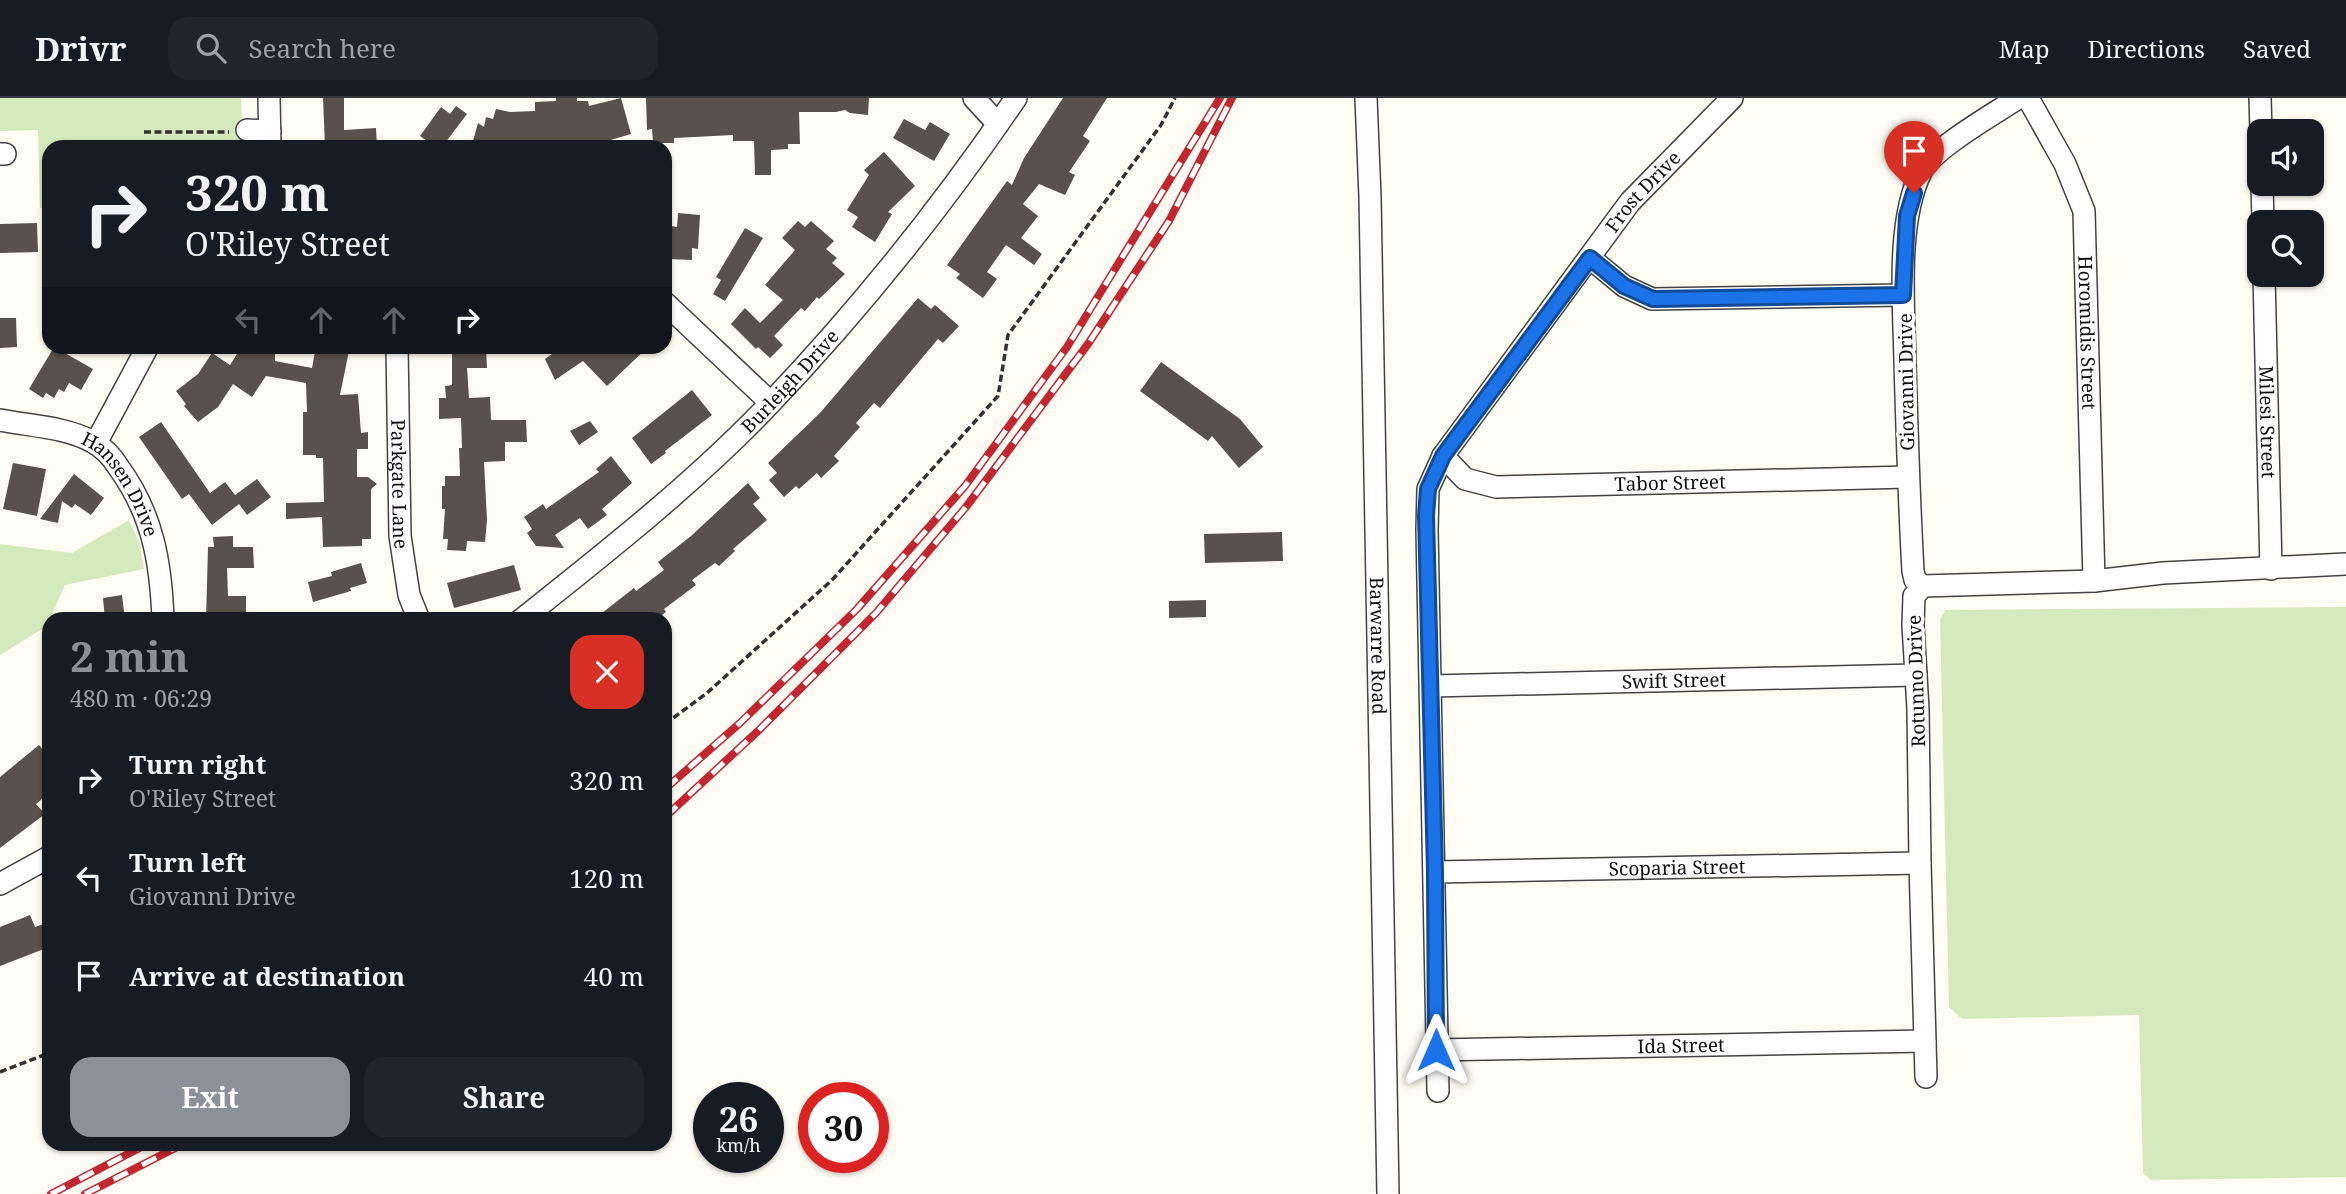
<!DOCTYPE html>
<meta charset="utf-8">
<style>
:root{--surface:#171b24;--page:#20242c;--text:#f1f3f6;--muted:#9ea1a6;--line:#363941;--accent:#8c9099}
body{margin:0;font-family:"Noto Serif",serif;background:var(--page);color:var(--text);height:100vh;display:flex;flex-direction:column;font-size:26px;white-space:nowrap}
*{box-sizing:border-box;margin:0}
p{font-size:23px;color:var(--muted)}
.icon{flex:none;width:38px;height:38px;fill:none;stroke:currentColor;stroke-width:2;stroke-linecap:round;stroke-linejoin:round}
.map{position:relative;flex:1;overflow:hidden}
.sheet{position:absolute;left:42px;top:514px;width:630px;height:539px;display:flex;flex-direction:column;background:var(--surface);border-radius:21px;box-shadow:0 2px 5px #0004}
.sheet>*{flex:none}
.banner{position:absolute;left:42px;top:42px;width:630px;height:214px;border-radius:21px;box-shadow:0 2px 5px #0004;background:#171b24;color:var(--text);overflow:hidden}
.fabs{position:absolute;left:2247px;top:21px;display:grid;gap:14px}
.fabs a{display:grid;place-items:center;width:77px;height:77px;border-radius:14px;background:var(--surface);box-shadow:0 2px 5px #0004;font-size:35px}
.speed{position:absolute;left:693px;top:984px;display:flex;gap:14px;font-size:35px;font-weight:700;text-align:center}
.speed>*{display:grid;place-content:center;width:91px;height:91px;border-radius:50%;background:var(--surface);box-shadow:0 2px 5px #0004;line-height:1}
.speed small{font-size:18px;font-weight:400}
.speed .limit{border:10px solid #d22;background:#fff;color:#111}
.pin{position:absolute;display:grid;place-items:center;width:60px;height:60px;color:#fff;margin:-72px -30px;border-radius:50% 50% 50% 0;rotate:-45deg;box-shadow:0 0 7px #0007}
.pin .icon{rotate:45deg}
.me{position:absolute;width:77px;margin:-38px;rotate:0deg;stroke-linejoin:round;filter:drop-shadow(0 0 5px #0008)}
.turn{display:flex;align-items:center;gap:24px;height:147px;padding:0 28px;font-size:32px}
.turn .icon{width:91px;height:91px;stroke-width:2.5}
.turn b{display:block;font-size:49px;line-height:60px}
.lanes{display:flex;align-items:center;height:66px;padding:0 28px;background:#0003;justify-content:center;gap:35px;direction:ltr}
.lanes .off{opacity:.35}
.round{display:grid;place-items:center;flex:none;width:74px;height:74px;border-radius:21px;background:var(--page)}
.head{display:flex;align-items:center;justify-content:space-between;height:119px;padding:0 28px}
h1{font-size:42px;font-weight:700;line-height:52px;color:var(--accent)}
.action{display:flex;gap:14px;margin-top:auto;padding:14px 28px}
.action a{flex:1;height:80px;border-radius:21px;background:var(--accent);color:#fff;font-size:28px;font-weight:700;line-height:80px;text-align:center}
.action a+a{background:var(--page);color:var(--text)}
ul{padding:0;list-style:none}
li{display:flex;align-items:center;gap:21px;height:98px;padding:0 28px}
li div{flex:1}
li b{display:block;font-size:26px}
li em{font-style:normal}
header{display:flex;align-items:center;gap:42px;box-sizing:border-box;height:98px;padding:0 35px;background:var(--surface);border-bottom:2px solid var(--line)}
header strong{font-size:33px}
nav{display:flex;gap:38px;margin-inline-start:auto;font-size:24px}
.search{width:490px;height:63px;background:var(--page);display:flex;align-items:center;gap:18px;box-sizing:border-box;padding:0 24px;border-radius:21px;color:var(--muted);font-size:26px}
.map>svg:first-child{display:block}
.green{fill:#d5eabc}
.building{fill:#59514c}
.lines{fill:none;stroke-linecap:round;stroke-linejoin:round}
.street-casing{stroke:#434343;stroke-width:24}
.path{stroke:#323232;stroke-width:3.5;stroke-dasharray:7 3.5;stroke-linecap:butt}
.street{stroke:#fff;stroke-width:21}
.rail-casing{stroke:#c12631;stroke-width:8}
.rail{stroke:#fff;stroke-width:5;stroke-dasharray:16;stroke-linecap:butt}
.route-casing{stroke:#114b97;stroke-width:18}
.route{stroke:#1a73e8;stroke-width:12}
.labels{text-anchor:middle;stroke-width:7;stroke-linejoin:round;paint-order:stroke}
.street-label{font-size:19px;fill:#101010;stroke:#fff}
</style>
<header>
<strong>Drivr</strong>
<div class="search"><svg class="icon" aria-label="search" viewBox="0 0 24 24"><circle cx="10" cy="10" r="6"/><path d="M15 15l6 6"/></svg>Search here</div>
<nav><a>Map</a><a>Directions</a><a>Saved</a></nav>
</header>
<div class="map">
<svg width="2346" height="1096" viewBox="0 0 2346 1096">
<rect width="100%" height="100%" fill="#fffcf3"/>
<path class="green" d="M 0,0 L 241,0 L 243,49 L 49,49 L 49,109 L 40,110 L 38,32 L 0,33 Z
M 129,422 L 139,444 L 144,471 L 65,487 L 47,528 L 0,557 L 0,446 L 72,455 Z
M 2346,509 L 2346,1079 L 2151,1082 L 2143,1075 L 2139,917 L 1962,921 L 1949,909 L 1940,521 L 1946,512 Z"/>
<path class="building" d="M 323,0 L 344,0 L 344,32 L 376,30 L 377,49 L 325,49 Z
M 556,0 L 577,0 L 577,3 L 588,3 L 589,8 L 621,0 L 631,36 L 597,46 L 598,49 L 477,49 L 478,44 L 473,43 L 478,25 L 484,29 L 486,19 L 493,21 L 496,11 L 510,14 L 535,13 L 535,4 L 556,3 Z
M 646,0 L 869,0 L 868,17 L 850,15 L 845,12 L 836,14 L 799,14 L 800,46 L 788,46 L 788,51 L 771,52 L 771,77 L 755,77 L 754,43 L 733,43 L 733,37 L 674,40 L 674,45 L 653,45 L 652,31 L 647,32 Z
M 1063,0 L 1107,0 L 1083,38 L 1090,43 L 1069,74 L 1075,77 L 1065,97 L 1039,86 L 1023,106 L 1038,118 L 1021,140 L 1042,156 L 1034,167 L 1006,147 L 987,174 L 997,181 L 983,200 L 956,180 L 960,176 L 947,167 L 1007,83 L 1012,87 L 1024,60 Z
M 456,8 L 467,16 L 442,49 L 435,49 L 420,38 L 441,9 L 450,16 Z
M 904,21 L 925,32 L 930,24 L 950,36 L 934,63 L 893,40 Z
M 884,54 L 915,88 L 888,114 L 892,116 L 875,144 L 852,129 L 858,119 L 847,112 L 869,77 L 864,72 Z
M 678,115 L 700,117 L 698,151 L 692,150 L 692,162 L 669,161 L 671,128 L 677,129 Z
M 798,123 L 805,129 L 811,123 L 834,143 L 826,151 L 837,160 L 832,165 L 845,176 L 819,201 L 817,199 L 805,213 L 801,210 L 774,238 L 783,247 L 770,260 L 758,249 L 756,251 L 731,226 L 745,210 L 760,225 L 783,202 L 765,187 L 795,152 L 782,140 Z
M 37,125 L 38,154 L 0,155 L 0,126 Z
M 745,130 L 763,140 L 725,203 L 713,196 L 721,182 L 716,179 Z
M 918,200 L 931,211 L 935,207 L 959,228 L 943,245 L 938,241 L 880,310 L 874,305 L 856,325 L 860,329 L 834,358 L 839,363 L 821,380 L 817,375 L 799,391 L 796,388 L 784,399 L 769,382 L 777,375 L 768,365 L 820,315 Z
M 0,220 L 16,220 L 17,249 L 0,250 Z
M 242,248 L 275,248 L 275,263 L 312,270 L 316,248 L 350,248 L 340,297 L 358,296 L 361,335 L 368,334 L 368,351 L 357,351 L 357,379 L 368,379 L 377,386 L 371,391 L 371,441 L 362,441 L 362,448 L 323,449 L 322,419 L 286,421 L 286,405 L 324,404 L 323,360 L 316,360 L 316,357 L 303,357 L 303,314 L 307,314 L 306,285 L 266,278 L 252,299 L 233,286 L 218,309 L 198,324 L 184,308 L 186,306 L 176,293 L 198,276 L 212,255 L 230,267 Z
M 452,248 L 486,250 L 487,270 L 467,270 L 469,300 L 490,299 L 491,322 L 526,322 L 527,344 L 505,344 L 505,363 L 484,364 L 487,422 L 485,444 L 467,443 L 466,453 L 447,452 L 448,441 L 443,441 L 445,411 L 442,411 L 442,388 L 445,388 L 445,378 L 460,378 L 459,350 L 462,350 L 461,320 L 439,321 L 439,300 L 446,300 L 445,288 L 452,287 Z
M 563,248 L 649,248 L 607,288 L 583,263 L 555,282 L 545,261 Z
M 54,249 L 93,271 L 81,292 L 69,285 L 64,294 L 59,291 L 54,300 L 46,295 L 43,300 L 29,291 Z
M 1161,264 L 1240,321 L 1263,349 L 1239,370 L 1212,338 L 1208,343 L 1140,293 Z
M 692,292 L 712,317 L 665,353 L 666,355 L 651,366 L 632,340 Z
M 590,323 L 598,334 L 579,347 L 570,333 Z
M 161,324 L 210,395 L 225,384 L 235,397 L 257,381 L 271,399 L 247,417 L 239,406 L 212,427 L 189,396 L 182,401 L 139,339 Z
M 611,358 L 632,385 L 602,411 L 607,417 L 588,431 L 580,420 L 555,437 L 564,450 L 536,448 L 527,435 L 532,431 L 524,419 L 543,406 L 546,411 L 599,374 L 596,371 Z
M 13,365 L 46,371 L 37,418 L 3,411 Z
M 74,376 L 104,400 L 91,417 L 75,406 L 72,410 L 62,403 L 58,425 L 40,421 Z
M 748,385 L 760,400 L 753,406 L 767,422 L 733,451 L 735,453 L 719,468 L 715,465 L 692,482 L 696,487 L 664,511 L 666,514 L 655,522 L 593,522 L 634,490 L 636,493 L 664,472 L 658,464 L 691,438 Z
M 1282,434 L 1283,463 L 1205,465 L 1204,436 Z
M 233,438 L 233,449 L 253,449 L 254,470 L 227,470 L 228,498 L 246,498 L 246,521 L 206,522 L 208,449 L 214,449 L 213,439 Z
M 361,465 L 367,485 L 350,490 L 351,493 L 313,504 L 308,484 L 332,478 L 331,474 Z
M 514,467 L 521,492 L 454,510 L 447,485 Z
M 122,497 L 125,522 L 105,522 L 103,500 Z
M 1206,502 L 1206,519 L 1169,520 L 1169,503 Z
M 39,647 L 49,659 L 49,695 L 36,706 L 45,716 L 0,750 L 0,679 Z
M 30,817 L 35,829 L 44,826 L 49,839 L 49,849 L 0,868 L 0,829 Z"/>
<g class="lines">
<defs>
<g id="street">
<path d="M 269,0 L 270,49"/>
<path d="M 974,0 L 998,26"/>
<path id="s1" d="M 1366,0 L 1370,99 L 1388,1096"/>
<path id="s2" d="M 2028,0 L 2065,66 L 2084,113 L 2094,483"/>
<path d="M 2260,0 L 2261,33"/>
<path d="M 247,32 L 270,33"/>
<path d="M 0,56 L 5,56"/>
<path d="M 2262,86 L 2263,124"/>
<path d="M 1590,160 L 1624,188 L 1652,201 L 1903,197"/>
<path id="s3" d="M 2264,177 L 2271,471"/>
<path d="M 665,205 L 770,304"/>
<path id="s4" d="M 397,248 L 400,438 L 409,497 L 419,522"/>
<path id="s5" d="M 0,322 C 30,328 66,329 93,344 C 104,350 113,360 119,370 C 153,417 161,465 163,522"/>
<path d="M 96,345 L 148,248"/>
<path id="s6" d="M 1443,358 L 1465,381 L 1496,389 L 1908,379"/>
<path d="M 1923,488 L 1915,482 L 1913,473 C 1909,403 1907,334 1905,264 C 1904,208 1896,125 1921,74 C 1932,51 1994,16 2018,0"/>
<path id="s7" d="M 521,522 C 604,456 688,390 762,314 C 853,219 942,109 1016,0"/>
<path id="s8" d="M 1431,588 L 1916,577"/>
<path id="s9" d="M 1435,774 L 1920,765"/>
<path d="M 0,786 L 49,759"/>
<path id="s10" d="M 1436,952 L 1925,943"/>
<path d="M 1926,979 L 1920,765 L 1918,611 L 1913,527 L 1914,498 L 1923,488 L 2094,483 L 2163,475 L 2346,466"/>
<path id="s11" d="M 1438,993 L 1427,432 L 1428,391 L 1443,358 L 1630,104 L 1732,0"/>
</g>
</defs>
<use href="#street" class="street-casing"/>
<path class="path" d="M 144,34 L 229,34
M 665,626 L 707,595 L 832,482 L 998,298 L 1008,237 L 1161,27 L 1175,0
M 0,974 L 49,955"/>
<use href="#street" class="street"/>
<defs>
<path id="rail" d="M 665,691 L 740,625 L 857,511 L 965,388 L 1067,249 L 1220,0
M 665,719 L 758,633 L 876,515 L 966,409 L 1088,246 L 1169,123 L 1232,0
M 51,1096 L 147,1046
M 85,1096 L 183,1046"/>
</defs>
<use href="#rail" class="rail-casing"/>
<use href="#rail" class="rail"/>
</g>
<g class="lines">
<defs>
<path id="route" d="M 1436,952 L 1435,774 L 1426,418 L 1428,391 L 1443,358 L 1590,160 L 1624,188 L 1653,201 L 1903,197 L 1907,118 L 1914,95"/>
</defs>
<use href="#route" class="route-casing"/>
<use href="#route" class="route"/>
</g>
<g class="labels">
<g class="street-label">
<text dy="7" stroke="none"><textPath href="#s11" startOffset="970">Frost Drive</textPath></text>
<text dy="7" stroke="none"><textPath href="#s2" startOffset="248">Horomidis Street</textPath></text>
<text dy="7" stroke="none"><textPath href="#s7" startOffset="360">Burleigh Drive</textPath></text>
<text transform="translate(1906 284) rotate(-91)" y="7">Giovanni Drive</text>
<text dy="7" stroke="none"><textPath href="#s3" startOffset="147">Milesi Street</textPath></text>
<text dy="7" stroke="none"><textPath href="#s6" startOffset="238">Tabor Street</textPath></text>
<text dy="7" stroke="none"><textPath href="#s4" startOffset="138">Parkgate Lane</textPath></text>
<text dy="7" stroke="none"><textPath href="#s5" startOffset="147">Hansen Drive</textPath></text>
<text dy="7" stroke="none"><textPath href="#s1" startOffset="548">Barwarre Road</textPath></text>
<text transform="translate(1916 583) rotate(-92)" y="7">Rotunno Drive</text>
<text dy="7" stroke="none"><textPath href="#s8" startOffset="243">Swift Street</textPath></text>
<text dy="7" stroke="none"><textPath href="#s9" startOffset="242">Scoparia Street</textPath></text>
<text dy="7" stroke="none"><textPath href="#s10" startOffset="245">Ida Street</textPath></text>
</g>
</g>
</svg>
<div class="fabs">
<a><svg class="icon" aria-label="sound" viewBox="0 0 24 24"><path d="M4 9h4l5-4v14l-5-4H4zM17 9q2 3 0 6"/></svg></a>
<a><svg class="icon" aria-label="search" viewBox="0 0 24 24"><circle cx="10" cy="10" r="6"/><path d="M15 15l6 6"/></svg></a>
</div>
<div class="speed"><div>26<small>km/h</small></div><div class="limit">30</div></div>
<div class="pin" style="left:1914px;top:95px;background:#d93025"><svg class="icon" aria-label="arrive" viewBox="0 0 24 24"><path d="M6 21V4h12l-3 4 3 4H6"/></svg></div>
<svg class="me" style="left:1436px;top:952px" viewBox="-20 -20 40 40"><path d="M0-17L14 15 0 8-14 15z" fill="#1a73e8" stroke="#fff" stroke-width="4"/></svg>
<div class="banner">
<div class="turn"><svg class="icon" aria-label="right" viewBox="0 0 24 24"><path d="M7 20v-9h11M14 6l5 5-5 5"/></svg><div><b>320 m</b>O'Riley Street</div></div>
<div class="lanes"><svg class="icon off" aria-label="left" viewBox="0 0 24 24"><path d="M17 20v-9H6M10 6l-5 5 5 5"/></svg><svg class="icon off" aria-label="ahead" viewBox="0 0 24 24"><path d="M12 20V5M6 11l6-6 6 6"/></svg><svg class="icon off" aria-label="ahead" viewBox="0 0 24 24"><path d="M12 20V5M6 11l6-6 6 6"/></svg><svg class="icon" aria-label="right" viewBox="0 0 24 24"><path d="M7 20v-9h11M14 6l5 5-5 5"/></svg></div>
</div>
<section class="sheet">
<div class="head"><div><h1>2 min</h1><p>480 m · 06:29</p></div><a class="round" style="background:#d93025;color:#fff"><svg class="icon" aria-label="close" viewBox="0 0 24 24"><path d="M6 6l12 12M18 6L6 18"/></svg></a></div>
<ul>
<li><svg class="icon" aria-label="right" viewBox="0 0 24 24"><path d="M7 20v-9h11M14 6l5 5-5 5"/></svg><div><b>Turn right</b><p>O'Riley Street</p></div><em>320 m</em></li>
<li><svg class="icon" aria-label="left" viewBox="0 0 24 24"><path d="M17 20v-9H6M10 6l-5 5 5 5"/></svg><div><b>Turn left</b><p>Giovanni Drive</p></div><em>120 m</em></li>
<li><svg class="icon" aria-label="arrive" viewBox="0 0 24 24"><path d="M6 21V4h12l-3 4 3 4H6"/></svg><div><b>Arrive at destination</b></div><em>40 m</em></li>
</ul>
<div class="action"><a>Exit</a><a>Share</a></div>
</section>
</div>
